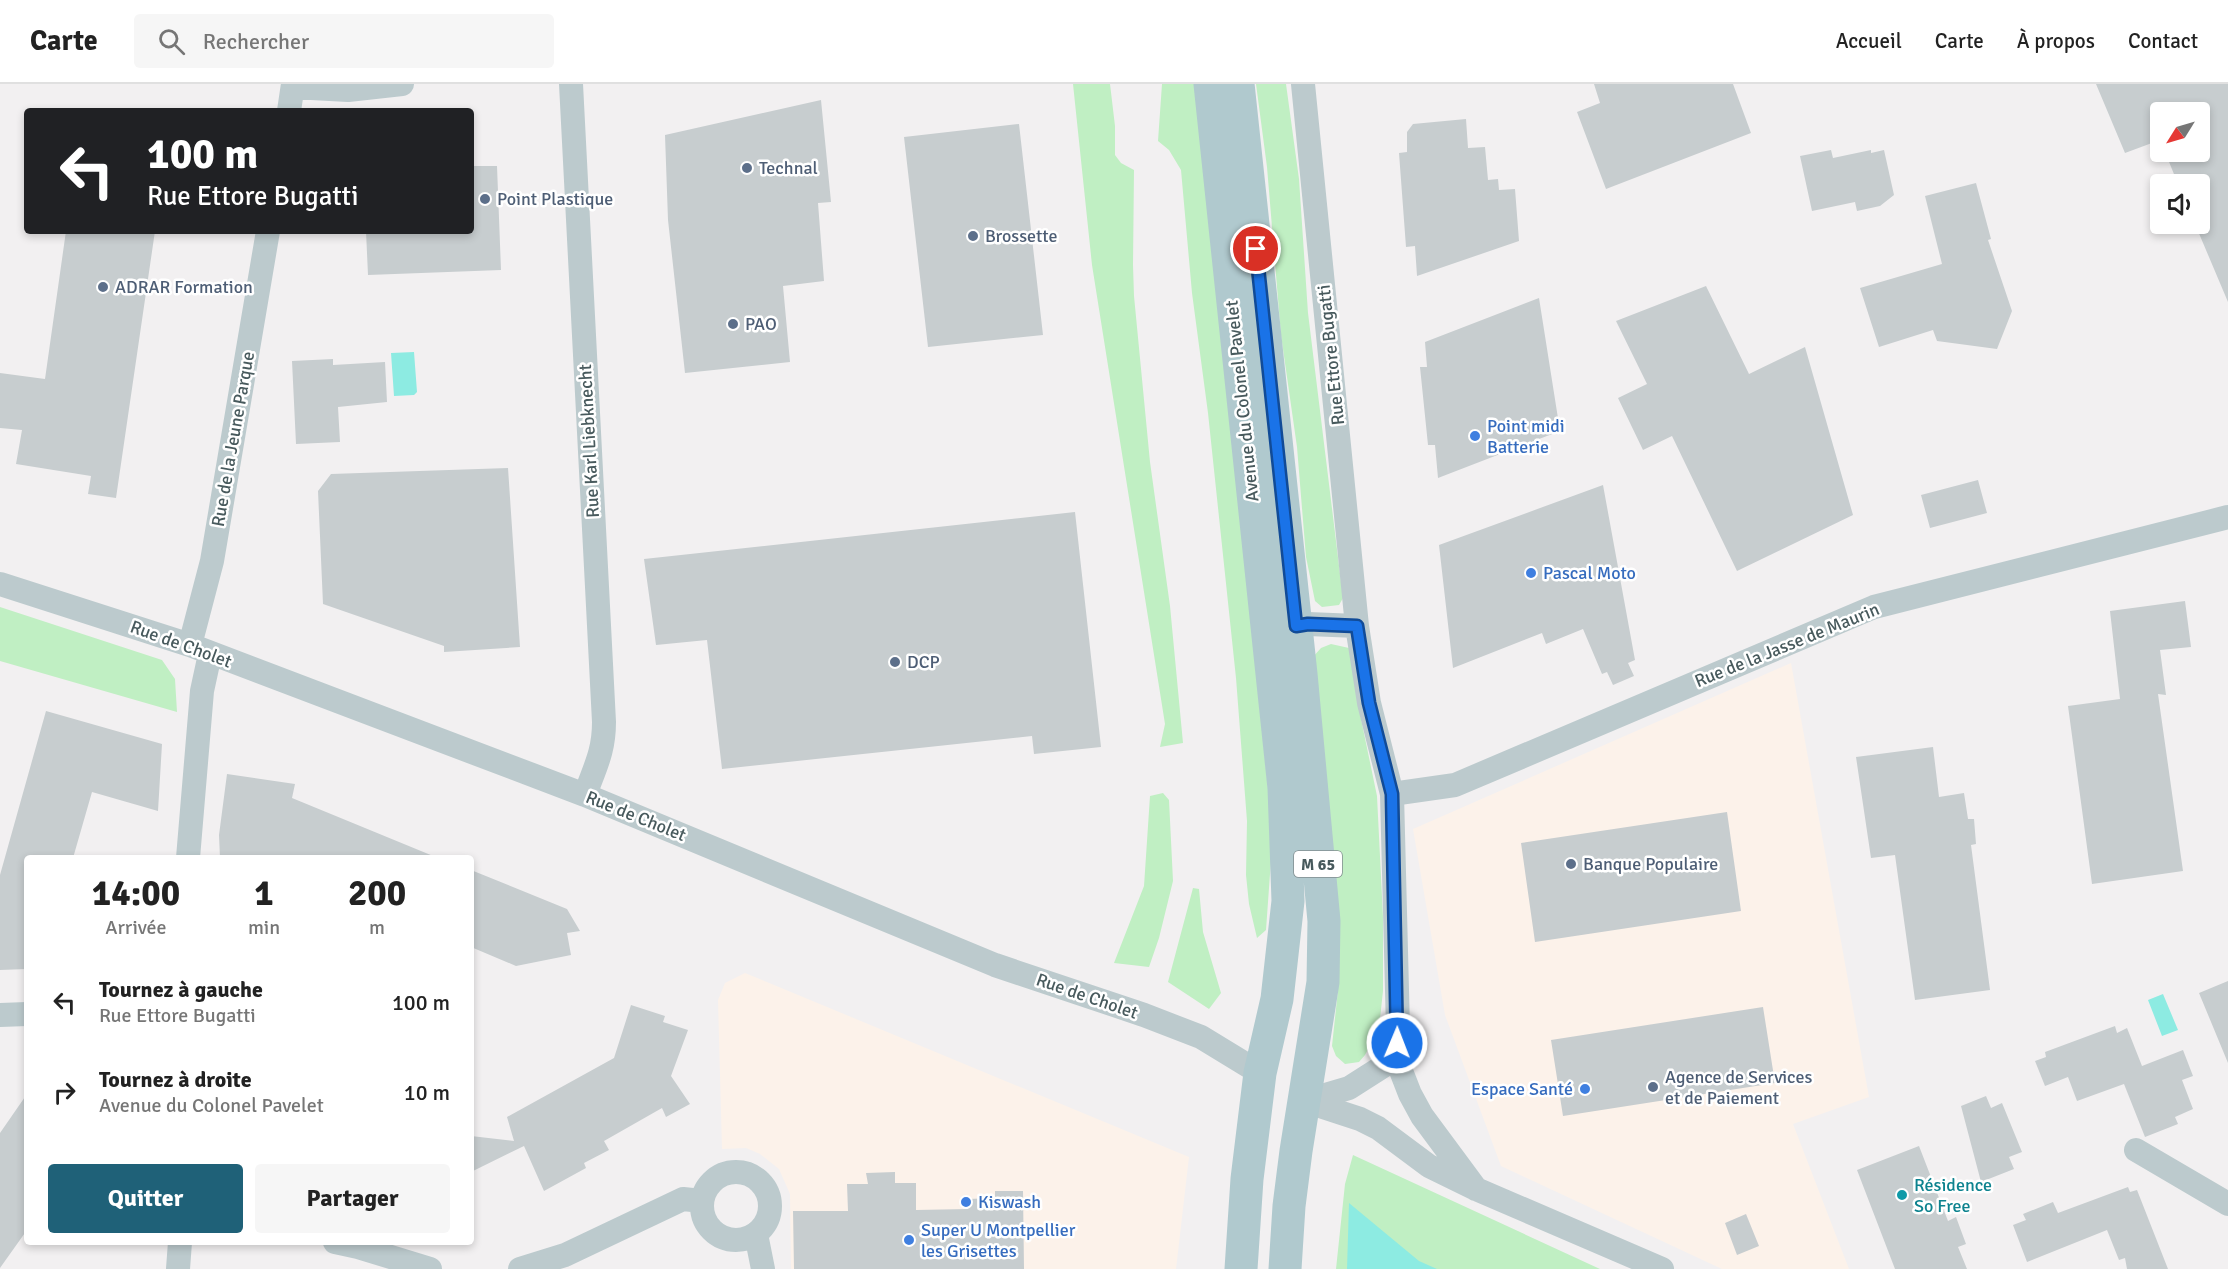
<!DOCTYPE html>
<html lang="fr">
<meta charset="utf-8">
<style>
:root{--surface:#fff;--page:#f6f6f6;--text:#222;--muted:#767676;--line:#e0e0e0;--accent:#1f6178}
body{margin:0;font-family:Signika,sans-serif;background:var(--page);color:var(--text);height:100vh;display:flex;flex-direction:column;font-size:22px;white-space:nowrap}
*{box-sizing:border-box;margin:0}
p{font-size:20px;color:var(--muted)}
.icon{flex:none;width:33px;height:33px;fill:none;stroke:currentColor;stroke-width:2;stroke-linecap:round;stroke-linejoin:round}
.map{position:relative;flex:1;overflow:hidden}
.panel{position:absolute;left:24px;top:771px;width:450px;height:390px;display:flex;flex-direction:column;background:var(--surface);border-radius:6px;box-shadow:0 3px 9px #0003}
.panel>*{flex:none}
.hud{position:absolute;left:24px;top:24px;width:450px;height:126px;border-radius:6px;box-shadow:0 3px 9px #0003;background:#202124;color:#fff;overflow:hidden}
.needle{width:39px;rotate:233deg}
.fabs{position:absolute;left:2150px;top:18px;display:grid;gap:12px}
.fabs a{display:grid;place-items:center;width:60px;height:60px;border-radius:6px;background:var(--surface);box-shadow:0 3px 9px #0003;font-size:30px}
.pin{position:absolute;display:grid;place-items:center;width:51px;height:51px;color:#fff;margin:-26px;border:3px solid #fff;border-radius:50%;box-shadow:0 2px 6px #0007}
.me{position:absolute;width:66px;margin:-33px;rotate:1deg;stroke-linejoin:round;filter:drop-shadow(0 0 4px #0008)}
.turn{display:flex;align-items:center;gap:21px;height:126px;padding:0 24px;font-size:27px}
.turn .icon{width:78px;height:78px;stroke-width:2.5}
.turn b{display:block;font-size:42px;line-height:51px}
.eta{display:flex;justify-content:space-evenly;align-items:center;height:102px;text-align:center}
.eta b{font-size:36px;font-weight:800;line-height:42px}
.cta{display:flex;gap:12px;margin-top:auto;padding:12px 24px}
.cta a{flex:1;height:69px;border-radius:6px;background:var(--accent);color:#fff;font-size:24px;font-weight:800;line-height:69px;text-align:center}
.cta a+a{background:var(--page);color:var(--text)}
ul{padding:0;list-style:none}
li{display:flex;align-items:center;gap:18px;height:90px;padding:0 24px}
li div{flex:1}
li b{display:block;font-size:22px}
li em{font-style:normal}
header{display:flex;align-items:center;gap:36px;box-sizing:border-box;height:84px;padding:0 30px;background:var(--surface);border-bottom:2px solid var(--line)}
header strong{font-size:28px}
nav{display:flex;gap:33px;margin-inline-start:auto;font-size:21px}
.search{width:420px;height:54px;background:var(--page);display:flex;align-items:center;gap:15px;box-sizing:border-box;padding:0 21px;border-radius:6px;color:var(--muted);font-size:22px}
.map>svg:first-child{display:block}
.commercial{fill:#fcf2ea}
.green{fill:#c0efc3}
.water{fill:#8debe2}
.building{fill:#c7cdcf}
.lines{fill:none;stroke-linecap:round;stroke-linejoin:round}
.minor{stroke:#bccacd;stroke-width:24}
.primary{stroke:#b0c9ce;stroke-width:33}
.route-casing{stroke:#114b97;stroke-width:15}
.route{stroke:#1a73e8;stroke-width:10}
.service-dot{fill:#5c6f8a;stroke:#fff;stroke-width:2}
.shop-dot{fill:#3f7fe0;stroke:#fff;stroke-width:2}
.culture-dot{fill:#0f9aa8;stroke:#fff;stroke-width:2}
.labels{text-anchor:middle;stroke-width:5;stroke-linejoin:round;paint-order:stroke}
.shield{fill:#fff;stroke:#7f8c8e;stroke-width:1.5}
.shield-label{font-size:16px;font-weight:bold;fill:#485a5d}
.service-label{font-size:18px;fill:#4e5e75;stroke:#fff;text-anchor:start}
.street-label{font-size:18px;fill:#485a5d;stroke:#fff}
.shop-label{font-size:18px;fill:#366cbe;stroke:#fff;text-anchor:start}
.culture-label{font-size:18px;fill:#0d838f;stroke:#fff;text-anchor:start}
</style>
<header>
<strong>Carte</strong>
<div class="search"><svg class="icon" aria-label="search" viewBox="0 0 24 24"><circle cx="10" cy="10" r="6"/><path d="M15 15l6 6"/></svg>Rechercher</div>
<nav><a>Accueil</a><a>Carte</a><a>À propos</a><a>Contact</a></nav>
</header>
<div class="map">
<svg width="2228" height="1185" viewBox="0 0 2228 1185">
<rect width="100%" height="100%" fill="#f2f0f1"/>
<path class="commercial" d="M 1791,579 L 1869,1013 L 1793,1040 L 1849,1185 L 1722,1185 L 1501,1082 L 1445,931 L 1413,745 Z
M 745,889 L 1189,1073 L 1176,1185 L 791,1185 L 790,1110 L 779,1085 L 760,1070 L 746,1064 L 722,1065 L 718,916 L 725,899 Z"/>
<path class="green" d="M 1073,0 L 1110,0 L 1115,42 L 1115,71 L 1121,79 L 1134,86 L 1133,181 L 1134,212 L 1150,378 L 1170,522 L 1183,659 L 1160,663 L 1165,640 L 1092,181 Z
M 1162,0 L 1196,0 L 1270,724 L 1271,776 L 1266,846 L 1257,854 L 1249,820 L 1246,791 L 1247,737 L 1236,594 L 1208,329 L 1192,209 L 1181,86 L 1169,66 L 1158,57 Z
M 1256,0 L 1286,0 L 1299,95 L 1308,229 L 1343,514 L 1339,521 L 1322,523 L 1315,517 L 1306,473 L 1297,363 L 1281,251 L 1267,83 Z
M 0,523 L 162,576 L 175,595 L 177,628 L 0,577 Z
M 1331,560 L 1349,564 L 1361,635 L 1377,712 L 1383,833 L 1383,907 L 1379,944 L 1365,971 L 1359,978 L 1345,980 L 1336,972 L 1332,962 L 1338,906 L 1312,574 L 1321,564 Z
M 1163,709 L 1169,716 L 1173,797 L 1159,854 L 1149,883 L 1114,879 L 1144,802 L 1150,712 Z
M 1193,804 L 1199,805 L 1203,848 L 1221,909 L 1209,925 L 1168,898 Z
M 1353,1071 L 1600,1185 L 1336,1185 L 1345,1100 Z"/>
<path class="water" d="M 414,268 L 417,308 L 414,311 L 394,312 L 391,269 Z
M 2163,910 L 2178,946 L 2162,952 L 2148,916 Z
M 1349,1119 L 1419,1177 L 1437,1185 L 1347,1185 Z"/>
<path class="building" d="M 1594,0 L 1733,0 L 1751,49 L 1606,105 L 1577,28 L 1600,19 Z
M 2096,0 L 2228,0 L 2228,218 L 2195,140 L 2199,140 L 2199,100 L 2178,100 L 2165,68 L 2199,68 L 2199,28 L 2160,28 L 2160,56 L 2125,69 Z
M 821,16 L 831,118 L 818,119 L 824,197 L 783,202 L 790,278 L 685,289 L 668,136 L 665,51 Z
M 1466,35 L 1468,64 L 1485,63 L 1488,96 L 1498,95 L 1499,106 L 1515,105 L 1519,157 L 1417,192 L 1415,162 L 1406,163 L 1399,69 L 1407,68 L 1407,48 L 1413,40 Z
M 1019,40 L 1043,251 L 928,263 L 904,53 Z
M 1831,66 L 1833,74 L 1871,66 L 1871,69 L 1884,66 L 1894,111 L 1880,122 L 1857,127 L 1855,118 L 1812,127 L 1800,72 Z
M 471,82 L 497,82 L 501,186 L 368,191 L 366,147 L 471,147 Z
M 1976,99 L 1991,155 L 1988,156 L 2012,227 L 1997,265 L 1937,257 L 1933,246 L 1879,263 L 1860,204 L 1942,180 L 1925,112 Z
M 66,147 L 155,147 L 116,414 L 88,410 L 91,392 L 16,380 L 22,346 L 0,344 L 0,289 L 45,295 Z
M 1706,202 L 1749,290 L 1805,263 L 1853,431 L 1737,487 L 1672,352 L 1643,366 L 1618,314 L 1647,300 L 1616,237 Z
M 1539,214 L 1560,347 L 1438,394 L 1435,361 L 1428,361 L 1420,283 L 1427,283 L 1425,258 Z
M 333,275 L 333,281 L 385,278 L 387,318 L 338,323 L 340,358 L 296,360 L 292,277 Z
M 508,384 L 520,563 L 444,568 L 444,562 L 323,520 L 318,407 L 331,390 Z
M 1978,396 L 1987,429 L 1930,444 L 1921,411 Z
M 1603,401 L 1635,576 L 1628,579 L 1634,592 L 1613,601 L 1607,588 L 1602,590 L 1583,545 L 1546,560 L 1542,549 L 1453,584 L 1439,461 Z
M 1075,428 L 1101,663 L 1034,670 L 1032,652 L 722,685 L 707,556 L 656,561 L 644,475 Z
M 2185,517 L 2191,563 L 2160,566 L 2166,611 L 2158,610 L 2183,787 L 2092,800 L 2068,622 L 2120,615 L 2110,527 Z
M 46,627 L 162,660 L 158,727 L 92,708 L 73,774 L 27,774 L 27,885 L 0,886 L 0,791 Z
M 1933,663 L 1939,713 L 1964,709 L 1968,735 L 1974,735 L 1976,760 L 1971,761 L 1990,906 L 1915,916 L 1895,771 L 1871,774 L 1856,673 Z
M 227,690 L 295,700 L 292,714 L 438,774 L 220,774 L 219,751 Z
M 1727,728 L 1741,827 L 1535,858 L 1521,759 Z
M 471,786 L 567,825 L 580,847 L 567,849 L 571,871 L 516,882 L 471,863 Z
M 2228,897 L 2228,979 L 2199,909 Z
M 631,921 L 665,932 L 663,938 L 688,946 L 671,992 L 690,1020 L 666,1033 L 662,1024 L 604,1057 L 609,1066 L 584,1079 L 586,1084 L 544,1107 L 524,1062 L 471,1088 L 471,1052 L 514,1057 L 507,1033 L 614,974 Z
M 1763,923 L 1775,999 L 1563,1032 L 1551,956 Z
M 2115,942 L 2117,949 L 2127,944 L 2142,982 L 2183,966 L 2193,992 L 2182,996 L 2193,1025 L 2175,1033 L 2178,1040 L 2145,1053 L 2124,1000 L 2077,1017 L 2068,993 L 2045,1002 L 2035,977 L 2046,973 L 2045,968 Z
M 27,1010 L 27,1146 L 0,1184 L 0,1049 Z
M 1986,1012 L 1991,1024 L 2002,1019 L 2022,1068 L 2009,1073 L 2014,1085 L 1981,1098 L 1961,1022 Z
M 1919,1062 L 1948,1137 L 1956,1133 L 1966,1160 L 1958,1163 L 1967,1185 L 1895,1185 L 1857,1086 Z
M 895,1088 L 895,1099 L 916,1099 L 916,1126 L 968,1125 L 968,1115 L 995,1114 L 995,1107 L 1023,1107 L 1024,1185 L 794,1185 L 793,1127 L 848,1127 L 847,1100 L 868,1100 L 866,1089 Z
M 2128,1103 L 2130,1108 L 2137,1106 L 2168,1185 L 2127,1185 L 2125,1174 L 2119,1176 L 2107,1146 L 2027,1178 L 2013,1141 L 2026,1136 L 2023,1130 L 2053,1118 L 2058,1129 Z
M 1746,1130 L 1759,1162 L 1737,1171 L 1725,1139 Z"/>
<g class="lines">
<path class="minor" d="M 571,0 L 604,638 C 604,668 595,683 585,711
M 1303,0 L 1357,542 L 1369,619 L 1392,710 L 1398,945 L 1396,974 L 1410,1010 L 1422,1032 L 1476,1105
M 293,3 L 348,6 L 402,0
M 289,27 L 293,0
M 0,500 L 190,561 L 585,711 L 995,881 L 1144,931 L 1201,953 L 1260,989
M 1296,542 L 1308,540 L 1357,542
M 190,561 L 212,477 L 268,147
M 1392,710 L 1455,701 L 1874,523 L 2228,433
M 188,774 L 202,607 L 210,570
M 0,931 L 27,930
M 1305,1017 L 1360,1035 L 1378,1044 L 1429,1082 L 1476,1105 L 1662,1185
M 1305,1017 L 1349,1004 L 1396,974
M 2136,1066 L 2228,1120
M702 1122a34 34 0 1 1 68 0a34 34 0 1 1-68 0Z
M 756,1150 L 763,1185
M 335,1158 L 358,1163 L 430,1185
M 178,1185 L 180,1158
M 520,1185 L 565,1171 L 683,1115 L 702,1117"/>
<path class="primary" d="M 1210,0 L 1284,704 L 1288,817 L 1277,915 L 1260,989 L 1247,1095 L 1241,1185
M 1238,0 L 1301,590 L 1324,837 L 1323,898 L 1296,1067 L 1289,1122 L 1285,1185"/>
</g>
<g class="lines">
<defs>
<path id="route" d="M 1256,165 L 1296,542 L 1308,540 L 1357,542 L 1369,619 L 1392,710 L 1397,959"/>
</defs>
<use href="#route" class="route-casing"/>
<use href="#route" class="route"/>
</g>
<g class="service-dot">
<circle cx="747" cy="84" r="6"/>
<circle cx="485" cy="115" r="6"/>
<circle cx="973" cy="152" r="6"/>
<circle cx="103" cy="203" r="6"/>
<circle cx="733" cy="240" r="6"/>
<circle cx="895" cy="578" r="6"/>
<circle cx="1571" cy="780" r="6"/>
<circle cx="1653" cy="1003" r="6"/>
</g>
<g class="shop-dot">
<circle cx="1475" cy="352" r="6"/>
<circle cx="1531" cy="489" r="6"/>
<circle cx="1585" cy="1005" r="6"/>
<circle cx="966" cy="1118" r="6"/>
<circle cx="909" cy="1156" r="6"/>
</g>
<circle class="culture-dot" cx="1902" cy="1111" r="6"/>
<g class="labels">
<rect class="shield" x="1294" y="767" width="48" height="26" rx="4.5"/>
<g class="shield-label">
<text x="1318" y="786">M 65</text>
</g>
<g class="service-label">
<text x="759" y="90">Technal</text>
<text x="497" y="121">Point Plastique</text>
<text x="985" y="158">Brossette</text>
<text x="115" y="209">ADRAR Formation</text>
<text x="745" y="246">PAO</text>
<text x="907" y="584">DCP</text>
<text x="1583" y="786">Banque Populaire</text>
<text x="1665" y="999">Agence de Services<tspan x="1665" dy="21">et de Paiement</tspan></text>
</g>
<g class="street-label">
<text transform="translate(1331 271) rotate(-96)" y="6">Rue Ettore Bugatti</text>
<text transform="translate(1242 317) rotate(-96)" y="6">Avenue du Colonel Pavelet</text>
<text transform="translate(233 355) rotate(-80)" y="6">Rue de la Jeune Parque</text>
<text transform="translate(589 357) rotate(-93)" y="6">Rue Karl Liebknecht</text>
<text transform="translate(181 560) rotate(20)" y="6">Rue de Cholet</text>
<text transform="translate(1787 561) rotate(-22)" y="6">Rue de la Jasse de Maurin</text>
<text transform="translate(636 732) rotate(22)" y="6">Rue de Cholet</text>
<text transform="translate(1087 912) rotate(19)" y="6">Rue de Cholet</text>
</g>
<g class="shop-label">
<text x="1487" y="348">Point midi<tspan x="1487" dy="21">Batterie</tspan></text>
<text x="1543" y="495">Pascal Moto</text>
<text x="1573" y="1011" text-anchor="end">Espace Santé</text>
<text x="978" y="1124">Kiswash</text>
<text x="921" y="1152">Super U Montpellier<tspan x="921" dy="21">les Grisettes</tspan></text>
</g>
<g class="culture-label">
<text x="1914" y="1107">Résidence<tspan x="1914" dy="21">So Free</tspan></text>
</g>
</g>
</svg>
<div class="fabs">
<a><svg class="needle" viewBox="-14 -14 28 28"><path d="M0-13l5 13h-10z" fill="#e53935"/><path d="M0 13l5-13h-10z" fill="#767676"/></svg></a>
<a><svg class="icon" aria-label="sound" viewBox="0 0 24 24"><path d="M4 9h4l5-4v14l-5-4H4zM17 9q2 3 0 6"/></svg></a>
</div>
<div class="pin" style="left:1256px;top:165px;background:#d93025"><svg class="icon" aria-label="arrive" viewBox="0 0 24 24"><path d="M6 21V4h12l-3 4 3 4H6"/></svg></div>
<svg class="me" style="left:1397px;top:959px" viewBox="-20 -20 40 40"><circle r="17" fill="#1a73e8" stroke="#fff" stroke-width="3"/><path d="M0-11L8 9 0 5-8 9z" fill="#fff"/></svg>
<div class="hud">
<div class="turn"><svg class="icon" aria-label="left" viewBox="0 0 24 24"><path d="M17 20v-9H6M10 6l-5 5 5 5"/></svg><div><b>100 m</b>Rue Ettore Bugatti</div></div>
</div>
<section class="panel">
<div class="eta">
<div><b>14:00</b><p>Arrivée</p></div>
<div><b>1</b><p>min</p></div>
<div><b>200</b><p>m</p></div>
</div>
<ul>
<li><svg class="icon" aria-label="left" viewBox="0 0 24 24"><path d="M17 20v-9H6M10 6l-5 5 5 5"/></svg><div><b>Tournez à gauche</b><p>Rue Ettore Bugatti</p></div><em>100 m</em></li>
<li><svg class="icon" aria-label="right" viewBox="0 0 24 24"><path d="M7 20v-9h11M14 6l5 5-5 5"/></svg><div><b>Tournez à droite</b><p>Avenue du Colonel Pavelet</p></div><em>10 m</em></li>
</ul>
<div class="cta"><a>Quitter</a><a>Partager</a></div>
</section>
</div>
